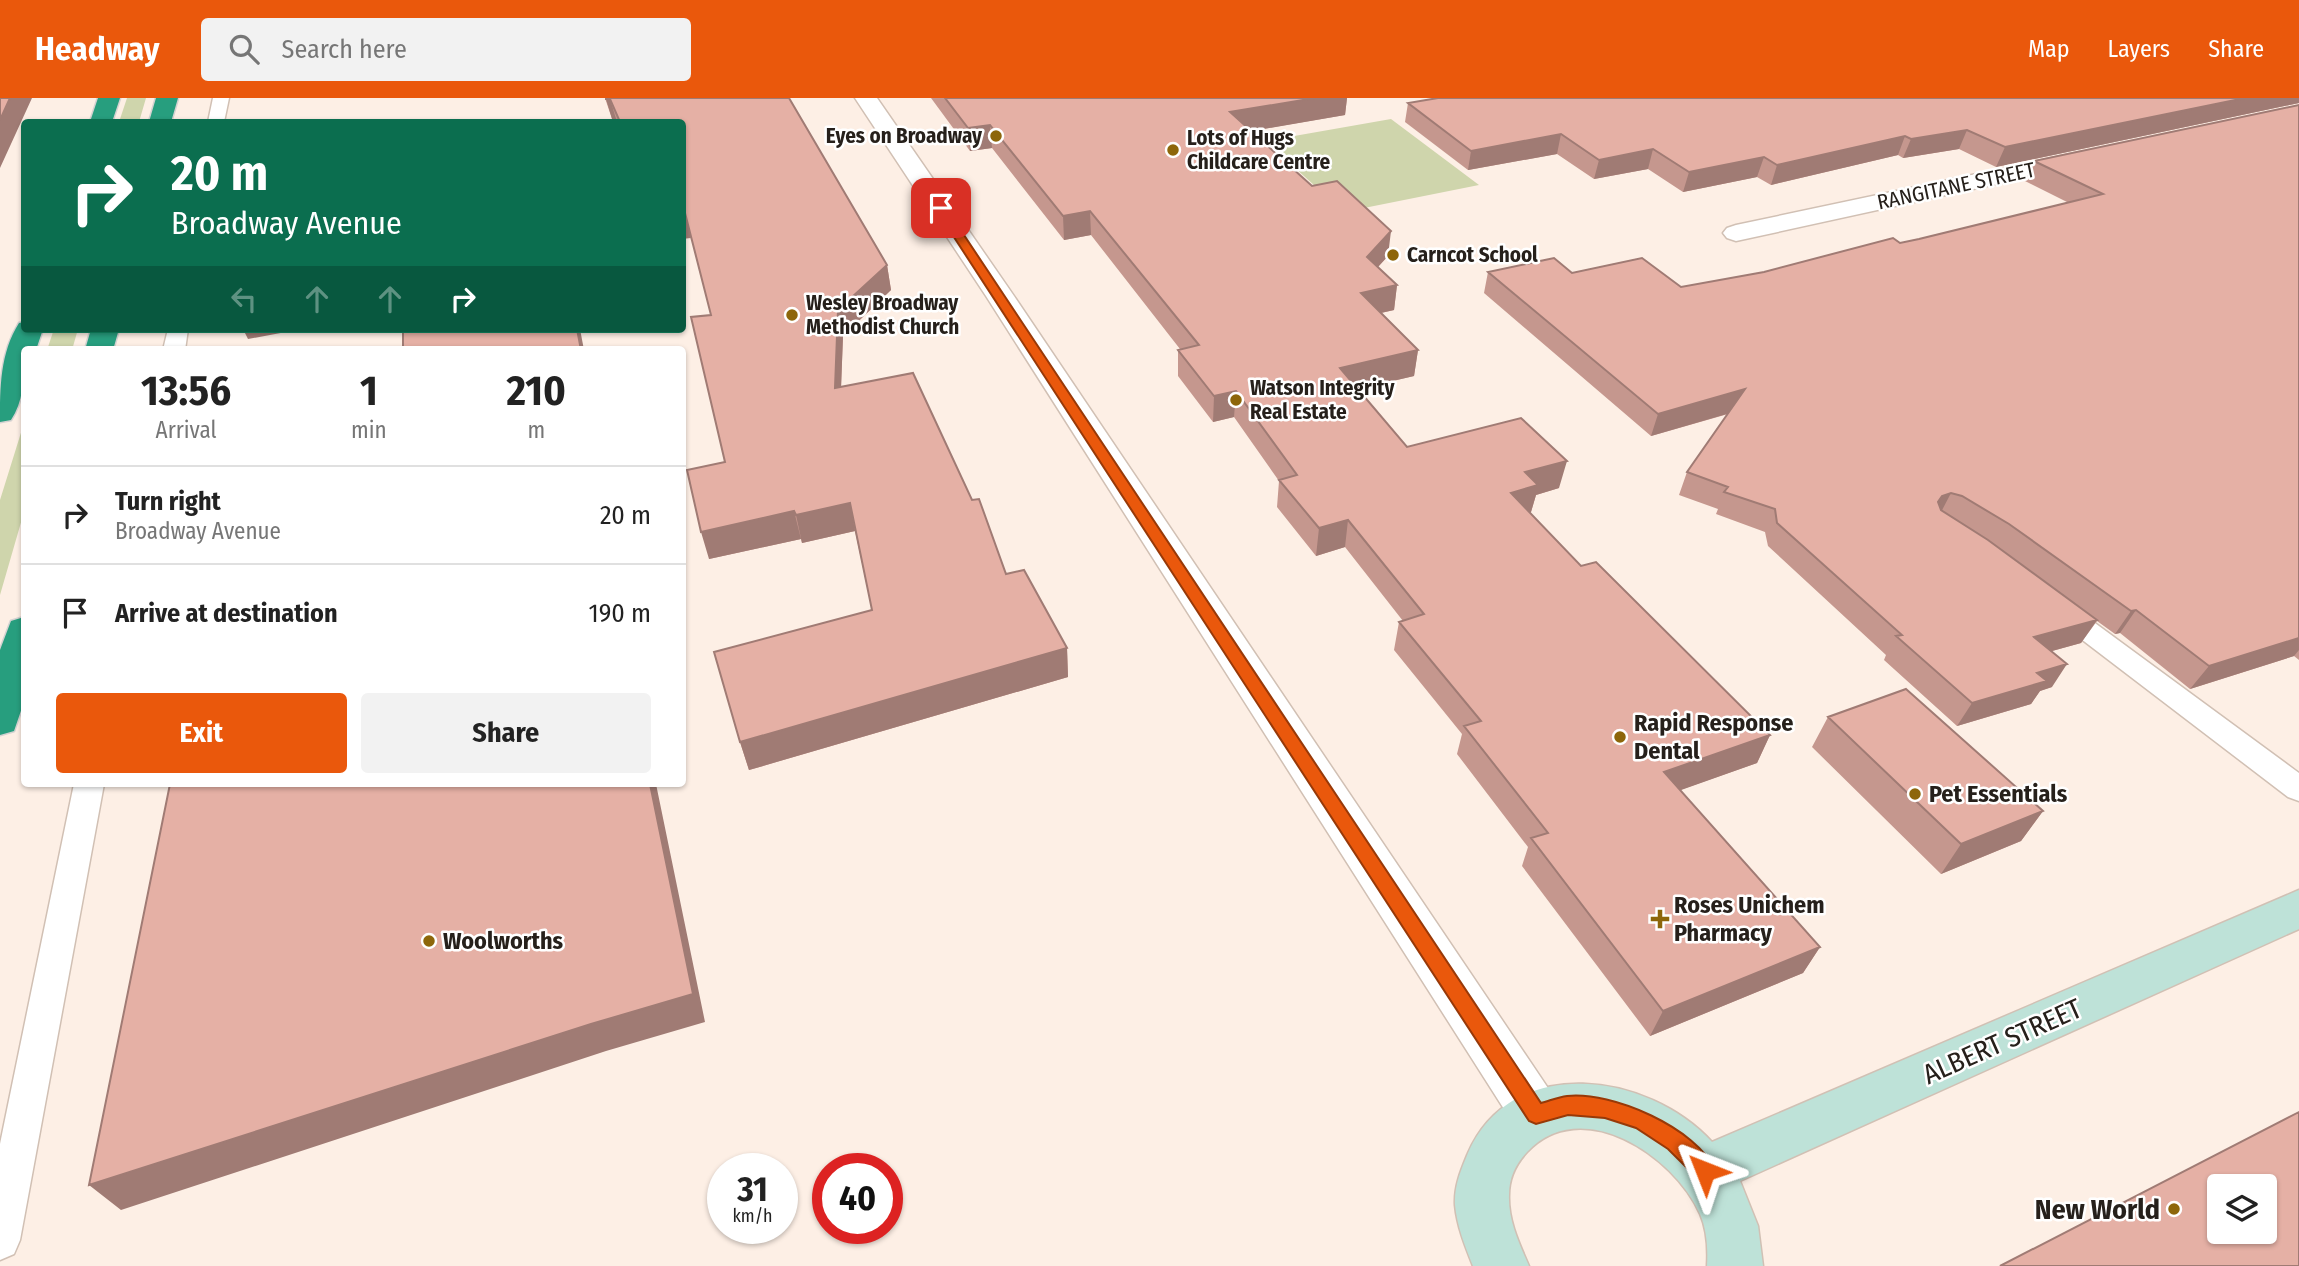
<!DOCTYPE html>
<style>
:root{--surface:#fff;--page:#f2f2f2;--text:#222;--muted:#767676;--line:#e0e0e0;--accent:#ea580c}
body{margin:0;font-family:"Fira Sans Condensed",sans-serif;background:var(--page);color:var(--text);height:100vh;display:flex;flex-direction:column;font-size:26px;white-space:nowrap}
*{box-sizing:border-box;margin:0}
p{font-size:23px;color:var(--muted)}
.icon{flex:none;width:38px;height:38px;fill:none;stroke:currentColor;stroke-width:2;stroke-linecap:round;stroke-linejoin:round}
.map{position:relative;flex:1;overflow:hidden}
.sheet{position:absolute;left:21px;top:248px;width:665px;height:441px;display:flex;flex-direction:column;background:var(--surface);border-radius:7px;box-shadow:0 2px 5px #0004}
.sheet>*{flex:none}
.hud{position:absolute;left:21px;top:21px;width:665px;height:214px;border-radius:7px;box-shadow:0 2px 5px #0004;background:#0b6e4f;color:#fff;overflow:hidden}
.fabs{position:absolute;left:2207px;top:1076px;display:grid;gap:14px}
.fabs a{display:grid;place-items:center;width:70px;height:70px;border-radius:7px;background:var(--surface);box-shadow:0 2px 5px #0004;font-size:35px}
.speed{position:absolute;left:707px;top:1055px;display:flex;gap:14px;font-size:35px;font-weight:700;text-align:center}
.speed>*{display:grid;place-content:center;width:91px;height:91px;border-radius:50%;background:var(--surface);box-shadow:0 2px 5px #0004;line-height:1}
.speed small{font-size:18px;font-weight:400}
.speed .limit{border:10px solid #d22;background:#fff;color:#111}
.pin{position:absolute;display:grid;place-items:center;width:60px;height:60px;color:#fff;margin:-30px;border-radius:14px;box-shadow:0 4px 10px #0006}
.me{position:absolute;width:77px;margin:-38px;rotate:315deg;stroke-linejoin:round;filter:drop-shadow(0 0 5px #0008)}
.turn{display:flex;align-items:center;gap:24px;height:147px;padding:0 35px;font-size:32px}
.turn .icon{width:91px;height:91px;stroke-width:2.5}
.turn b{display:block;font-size:49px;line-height:60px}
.lanes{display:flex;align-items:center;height:66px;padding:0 35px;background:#0003;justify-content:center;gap:35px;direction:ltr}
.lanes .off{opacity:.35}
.eta{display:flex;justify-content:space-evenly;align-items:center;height:119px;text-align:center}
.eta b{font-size:42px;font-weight:700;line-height:49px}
.button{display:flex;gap:14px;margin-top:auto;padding:14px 35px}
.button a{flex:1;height:80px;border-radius:7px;background:var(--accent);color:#fff;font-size:28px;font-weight:700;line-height:80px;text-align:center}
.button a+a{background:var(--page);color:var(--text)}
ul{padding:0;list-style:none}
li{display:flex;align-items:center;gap:21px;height:98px;padding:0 35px;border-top:2px solid var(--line)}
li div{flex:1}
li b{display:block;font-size:26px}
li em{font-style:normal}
header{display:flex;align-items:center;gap:42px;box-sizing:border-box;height:98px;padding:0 35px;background:var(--accent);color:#fff}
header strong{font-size:33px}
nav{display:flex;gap:38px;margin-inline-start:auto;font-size:24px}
.search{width:490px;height:63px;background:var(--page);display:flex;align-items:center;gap:18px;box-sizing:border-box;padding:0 24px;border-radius:7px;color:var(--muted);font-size:26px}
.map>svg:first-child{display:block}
.green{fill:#cfd5ac}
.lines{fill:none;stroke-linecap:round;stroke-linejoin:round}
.lane-casing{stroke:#d1c0b4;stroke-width:3}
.street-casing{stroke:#d1c0b4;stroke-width:3}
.secondary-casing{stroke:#d1c0b4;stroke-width:3}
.highway-casing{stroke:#d4d2d1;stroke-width:3}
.lane{fill:#fff;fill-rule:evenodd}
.street{fill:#fff;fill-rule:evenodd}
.secondary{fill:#bee2d8;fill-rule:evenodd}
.highway{fill:#279e7e;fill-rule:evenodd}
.wall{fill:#c5978e}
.shaded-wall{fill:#a07b74}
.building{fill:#e5b0a5;stroke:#a07b74;stroke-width:2;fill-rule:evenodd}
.route{fill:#ea580c;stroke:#983908;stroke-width:2}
.poi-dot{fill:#8d660a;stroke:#fff;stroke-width:2.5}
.labels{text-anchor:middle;stroke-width:5;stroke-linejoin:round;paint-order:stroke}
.far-poi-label{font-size:21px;font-weight:bold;fill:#26201b;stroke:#fff;text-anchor:start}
.far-street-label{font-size:21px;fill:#26201b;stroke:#fff}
.poi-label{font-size:24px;font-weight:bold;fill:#26201b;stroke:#fff;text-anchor:start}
.near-street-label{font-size:28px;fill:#26201b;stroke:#fff}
.near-poi-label{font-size:28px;font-weight:bold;fill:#26201b;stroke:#fff;text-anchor:end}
</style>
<header>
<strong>Headway</strong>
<div class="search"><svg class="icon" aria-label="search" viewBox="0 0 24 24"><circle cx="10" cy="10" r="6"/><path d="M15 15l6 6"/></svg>Search here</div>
<nav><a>Map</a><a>Layers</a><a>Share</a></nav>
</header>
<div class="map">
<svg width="2299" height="1168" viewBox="0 0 2299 1168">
<rect width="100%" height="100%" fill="#fdefe5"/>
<path class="green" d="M 127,0 L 146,0 L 139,24 L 119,24 Z
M 1391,21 L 1479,87 L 1344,114 L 1265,43 Z
M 54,231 L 78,231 L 72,252 L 47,252 Z
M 24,325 L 24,414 L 0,497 L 0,402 Z"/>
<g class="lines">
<defs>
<path id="lane" d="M 213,0 L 229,0 L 224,24 L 208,24 Z
M 168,231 L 188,231 L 185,252 L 163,252 Z
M 2060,503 L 2069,506 L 2299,675 L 2299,703 L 2288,699 L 2051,518 L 2047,512 L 2051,506 Z
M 74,686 L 104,686 L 20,1142 L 14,1156 L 0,1162 L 0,1046 Z"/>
<path id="street" d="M 855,0 L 877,0 L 1014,198 L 1554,999 L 1561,1016 L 1554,1033 L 1536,1040 L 1518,1033 L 986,198 Z
M 2080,54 L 2088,56 L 2092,61 L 2088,66 L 1736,143 L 1727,140 L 1723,135 L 1727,130 L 1736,127 Z"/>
<path id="secondary" d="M 2299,792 L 2299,831 L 1740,1083 L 1758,1128 L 1763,1168 L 1707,1168 C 1708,1151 1707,1132 1700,1116 C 1674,1057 1581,996 1527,1054 C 1516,1066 1509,1079 1509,1097 C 1508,1122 1519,1145 1529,1168 L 1473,1168 C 1465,1148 1457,1128 1455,1107 C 1454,1088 1461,1072 1468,1055 C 1512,954 1649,975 1712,1044 Z"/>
<path id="highway" d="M 98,0 L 120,0 L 112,24 L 90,24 Z
M 156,0 L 178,0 L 171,24 L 149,24 Z
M 24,224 L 24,231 L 43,231 L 36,252 L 24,252 C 24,276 25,301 11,322 L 0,324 C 0,290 0,255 19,225 Z
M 91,231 L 119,231 L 113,252 L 85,252 Z
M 24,519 L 24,604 L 14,633 L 0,637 L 0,552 L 11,523 Z"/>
</defs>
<use href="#lane" class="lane-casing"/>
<use href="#street" class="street-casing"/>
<use href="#secondary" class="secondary-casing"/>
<use href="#highway" class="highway-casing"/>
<use href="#lane" class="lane"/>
<use href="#street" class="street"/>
<use href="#secondary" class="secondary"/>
<use href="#highway" class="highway"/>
</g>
<path class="wall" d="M 605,0 L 789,0 L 887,167 L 891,192 L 843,238 L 841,289 L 1006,476 L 1067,550 L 1068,579 L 749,672 L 740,644 L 872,512 L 855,433 L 802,445 L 801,441 L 709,461 L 725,364 L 711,217 L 682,24 L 613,24 Z
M 931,0 L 1347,0 L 1345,17 L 1251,33 L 1388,158 L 1378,169 L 1397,187 L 1394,212 L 1381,215 L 1418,252 L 1414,278 L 1358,291 L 1407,349 L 1559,390 L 1536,397 L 1531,414 L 1530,415 L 1581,468 L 1770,637 L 1757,665 L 1680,692 L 1820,849 L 1803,875 L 1650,938 L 1522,768 L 1528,749 L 1457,656 L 1462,636 L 1394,552 L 1399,524 L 1403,523 L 1345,449 L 1316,458 L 1277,409 L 1279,383 L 1234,319 L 1213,324 L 1178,278 L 1178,252 L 1180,251 L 1091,137 L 1064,142 L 992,50 L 970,53 Z
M 2299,0 L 2299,5 L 1996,69 L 1959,51 L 1903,60 L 1898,57 L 1771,87 L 1757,79 L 1683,94 L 1648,71 L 1594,81 L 1557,56 L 1468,72 L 1405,24 L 1408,5 Z
M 2299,7 L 2299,562 L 2294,558 L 2190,591 L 2120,535 L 2115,536 L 2097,523 L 2081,545 L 2052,553 L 2052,589 L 2040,593 L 2031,606 L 1957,628 L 1884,562 L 1886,557 L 1768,448 L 1765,434 L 1716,416 L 1718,411 L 1679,397 L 1687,374 L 1728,316 L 1651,338 L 1484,195 L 1488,174 L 1572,175 L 1681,189 L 1764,174 L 1919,141 L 2069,105 L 2025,83 L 2034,63 Z
M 1828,619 L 2043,713 L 2021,743 L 1941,776 L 1812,649 Z"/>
<path class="shaded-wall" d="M 10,0 L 32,0 L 0,70 L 0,22 Z
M 1315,0 L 1347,0 L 1345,17 L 1229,37 L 1230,14 Z
M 2245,0 L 2299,0 L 2299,5 L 1996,69 L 2005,49 Z
M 606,1 L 610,1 L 617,24 L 613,24 Z
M 990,27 L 992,50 L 970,53 L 968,30 Z
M 1967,32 L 1959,51 L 1903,60 L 1911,41 Z
M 1561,36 L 1557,56 L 1468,72 L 1471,53 Z
M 1905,38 L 1898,57 L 1771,87 L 1777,67 Z
M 1653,51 L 1648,71 L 1594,81 L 1599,62 Z
M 1764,59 L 1757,79 L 1683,94 L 1689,74 Z
M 1090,113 L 1091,137 L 1064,142 L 1063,118 Z
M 682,115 L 685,115 L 691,140 L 682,141 Z
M 1391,133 L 1388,158 L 1364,184 L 1367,159 Z
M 887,167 L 891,192 L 843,238 L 840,317 L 835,290 L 838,212 Z
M 1397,187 L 1394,212 L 1358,220 L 1361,195 Z
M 243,231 L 302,231 L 248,241 Z
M 577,231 L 580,231 L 584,252 L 581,252 Z
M 1418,252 L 1414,278 L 1337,296 L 1340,270 Z
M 1745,291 L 1737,313 L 1651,338 L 1658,316 Z
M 1236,293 L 1234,319 L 1213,324 L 1214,298 Z
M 1567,363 L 1559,390 L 1536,397 L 1531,414 L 1504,422 L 1511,395 L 1525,374 Z
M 1951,395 L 1939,418 L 1938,404 L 1942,398 Z
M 850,405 L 855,433 L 802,445 L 796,417 Z
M 794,413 L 801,441 L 709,461 L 701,434 Z
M 1348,422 L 1345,449 L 1316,458 L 1319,430 Z
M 2136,512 L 2120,535 L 2115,536 L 2131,513 Z
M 2097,522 L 2081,545 L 2019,562 L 2034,539 Z
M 2299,540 L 2299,552 L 2294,558 L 2190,591 L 2209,568 Z
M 1067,550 L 1068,579 L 749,672 L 740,644 Z
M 2067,566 L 2052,589 L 2040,593 L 2031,606 L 1957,628 L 1972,605 L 2037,575 Z
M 1770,637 L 1757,665 L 1653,702 L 1664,674 Z
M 650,686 L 656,686 L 705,924 L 606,953 L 121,1112 L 89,1087 Z
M 2043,713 L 2021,743 L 1941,776 L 1961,746 Z
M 1820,849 L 1803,875 L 1650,938 L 1663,913 Z"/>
<path class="building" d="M 0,0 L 10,0 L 0,22 Z
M 606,0 L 789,0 L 887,167 L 838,212 L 835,290 L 913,275 L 972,402 L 979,401 L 1006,476 L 1024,472 L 1067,550 L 740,644 L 714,554 L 872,512 L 850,405 L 796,417 L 794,413 L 701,434 L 687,372 L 725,364 L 691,219 L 711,217 L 685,115 L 682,115 L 682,24 L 620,24 L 610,1 L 606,1 Z
M 945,0 L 1315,0 L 1230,14 L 1312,88 L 1337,83 L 1391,133 L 1367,159 L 1397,187 L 1361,195 L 1418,252 L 1340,270 L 1407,349 L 1521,320 L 1567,363 L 1525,374 L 1538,387 L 1511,395 L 1581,468 L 1596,464 L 1770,637 L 1664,674 L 1820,849 L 1663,913 L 1531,740 L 1548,735 L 1464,628 L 1481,623 L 1399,524 L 1424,516 L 1348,422 L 1319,430 L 1279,382 L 1297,377 L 1236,293 L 1214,298 L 1178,252 L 1199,247 L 1090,113 L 1063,118 L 990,27 L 968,30 Z
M 1438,0 L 2245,0 L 2005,49 L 1967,32 L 1911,41 L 1905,38 L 1777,67 L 1764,59 L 1689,74 L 1653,51 L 1599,62 L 1561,36 L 1471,53 L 1408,5 Z
M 2299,7 L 2299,540 L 2209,568 L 2136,512 L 2131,513 L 2009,426 L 1962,398 L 1951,395 L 1942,398 L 1938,404 L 1941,412 L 1988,442 L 2097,522 L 2034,539 L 2067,566 L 2037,575 L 2047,583 L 1972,605 L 1896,538 L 1902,537 L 1777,425 L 1775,411 L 1724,394 L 1728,389 L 1687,374 L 1745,291 L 1658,316 L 1488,174 L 1554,160 L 1572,175 L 1642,160 L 1681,189 L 1764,174 L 1893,140 L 1900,145 L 1919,141 L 2103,96 L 2034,63 Z
M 403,231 L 577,231 L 581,252 L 403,252 Z
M 1906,591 L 2043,713 L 1961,746 L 1828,619 Z
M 170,686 L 650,686 L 693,896 L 591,926 L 89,1087 Z
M 2299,1014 L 2299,1168 L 2000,1168 ZM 2219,1088 L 2264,1088 L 2264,1134 L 2219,1134 Z"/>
<path class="route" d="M 941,107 L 946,110 L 1541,1005 C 1549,1003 1558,999 1567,998 C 1612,993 1697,1030 1716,1073 L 1713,1080 L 1705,1083 L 1697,1080 L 1668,1051 L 1636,1030 L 1605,1020 L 1568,1017 L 1536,1026 L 1529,1023 L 935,110 Z"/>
<g class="poi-dot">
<circle cx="996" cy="38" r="7"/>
<circle cx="1173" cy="52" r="7"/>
<circle cx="1393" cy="157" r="7"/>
<circle cx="792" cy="217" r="7"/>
<circle cx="1236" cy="302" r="7"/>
<circle cx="1620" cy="639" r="7"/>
<circle cx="1915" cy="696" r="7"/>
<path d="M1656.5 810.5h7v7h7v7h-7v7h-7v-7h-7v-7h7z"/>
<circle cx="429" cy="843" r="7"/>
<circle cx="2174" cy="1111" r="7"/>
</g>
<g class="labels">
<g class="far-poi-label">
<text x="982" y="45" text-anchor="end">Eyes on Broadway</text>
<text x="1187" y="47">Lots of Hugs<tspan x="1187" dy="24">Childcare Centre</tspan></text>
<text x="1407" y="164">Carncot School</text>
<text x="806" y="212">Wesley Broadway<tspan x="806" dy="24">Methodist Church</tspan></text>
<text x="1250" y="297">Watson Integrity<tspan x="1250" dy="24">Real Estate</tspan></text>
</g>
<g class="far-street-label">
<text transform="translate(1956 88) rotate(-12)" y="7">RANGITANE STREET</text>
</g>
<g class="poi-label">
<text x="1634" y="633">Rapid Response<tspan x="1634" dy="28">Dental</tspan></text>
<text x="1929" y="704">Pet Essentials</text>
<text x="1674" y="815">Roses Unichem<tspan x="1674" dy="28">Pharmacy</tspan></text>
<text x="443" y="851">Woolworths</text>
</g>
<g class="near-street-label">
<text transform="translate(2002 943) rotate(-24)" y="10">ALBERT STREET</text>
</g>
<g class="near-poi-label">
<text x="2160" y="1121">New World</text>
</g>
</g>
</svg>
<div class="fabs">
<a><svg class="icon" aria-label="layers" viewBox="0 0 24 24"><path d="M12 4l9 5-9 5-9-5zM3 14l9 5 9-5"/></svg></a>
</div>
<div class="speed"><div>31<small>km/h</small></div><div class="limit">40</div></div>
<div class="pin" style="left:941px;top:110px;background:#d93025"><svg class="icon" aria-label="arrive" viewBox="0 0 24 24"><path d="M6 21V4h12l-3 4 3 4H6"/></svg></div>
<svg class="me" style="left:1705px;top:1073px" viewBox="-20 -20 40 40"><path d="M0-17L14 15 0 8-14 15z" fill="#ea580c" stroke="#fff" stroke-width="4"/></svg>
<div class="hud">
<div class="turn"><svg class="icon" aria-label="right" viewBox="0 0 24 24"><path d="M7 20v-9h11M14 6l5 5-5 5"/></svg><div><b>20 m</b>Broadway Avenue</div></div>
<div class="lanes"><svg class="icon off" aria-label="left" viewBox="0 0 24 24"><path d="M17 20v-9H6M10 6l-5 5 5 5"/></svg><svg class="icon off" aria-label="ahead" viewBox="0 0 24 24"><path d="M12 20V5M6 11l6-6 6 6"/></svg><svg class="icon off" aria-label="ahead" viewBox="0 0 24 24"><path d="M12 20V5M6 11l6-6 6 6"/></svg><svg class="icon" aria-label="right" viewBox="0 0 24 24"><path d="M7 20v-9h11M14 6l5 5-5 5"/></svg></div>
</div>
<section class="sheet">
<div class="eta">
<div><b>13:56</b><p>Arrival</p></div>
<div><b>1</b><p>min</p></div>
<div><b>210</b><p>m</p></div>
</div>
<ul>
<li><svg class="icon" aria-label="right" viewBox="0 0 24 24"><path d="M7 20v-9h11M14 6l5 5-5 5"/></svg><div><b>Turn right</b><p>Broadway Avenue</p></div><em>20 m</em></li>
<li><svg class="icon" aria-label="arrive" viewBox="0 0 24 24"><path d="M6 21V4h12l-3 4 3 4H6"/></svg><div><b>Arrive at destination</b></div><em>190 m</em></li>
</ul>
<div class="button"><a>Exit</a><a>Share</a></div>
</section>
</div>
